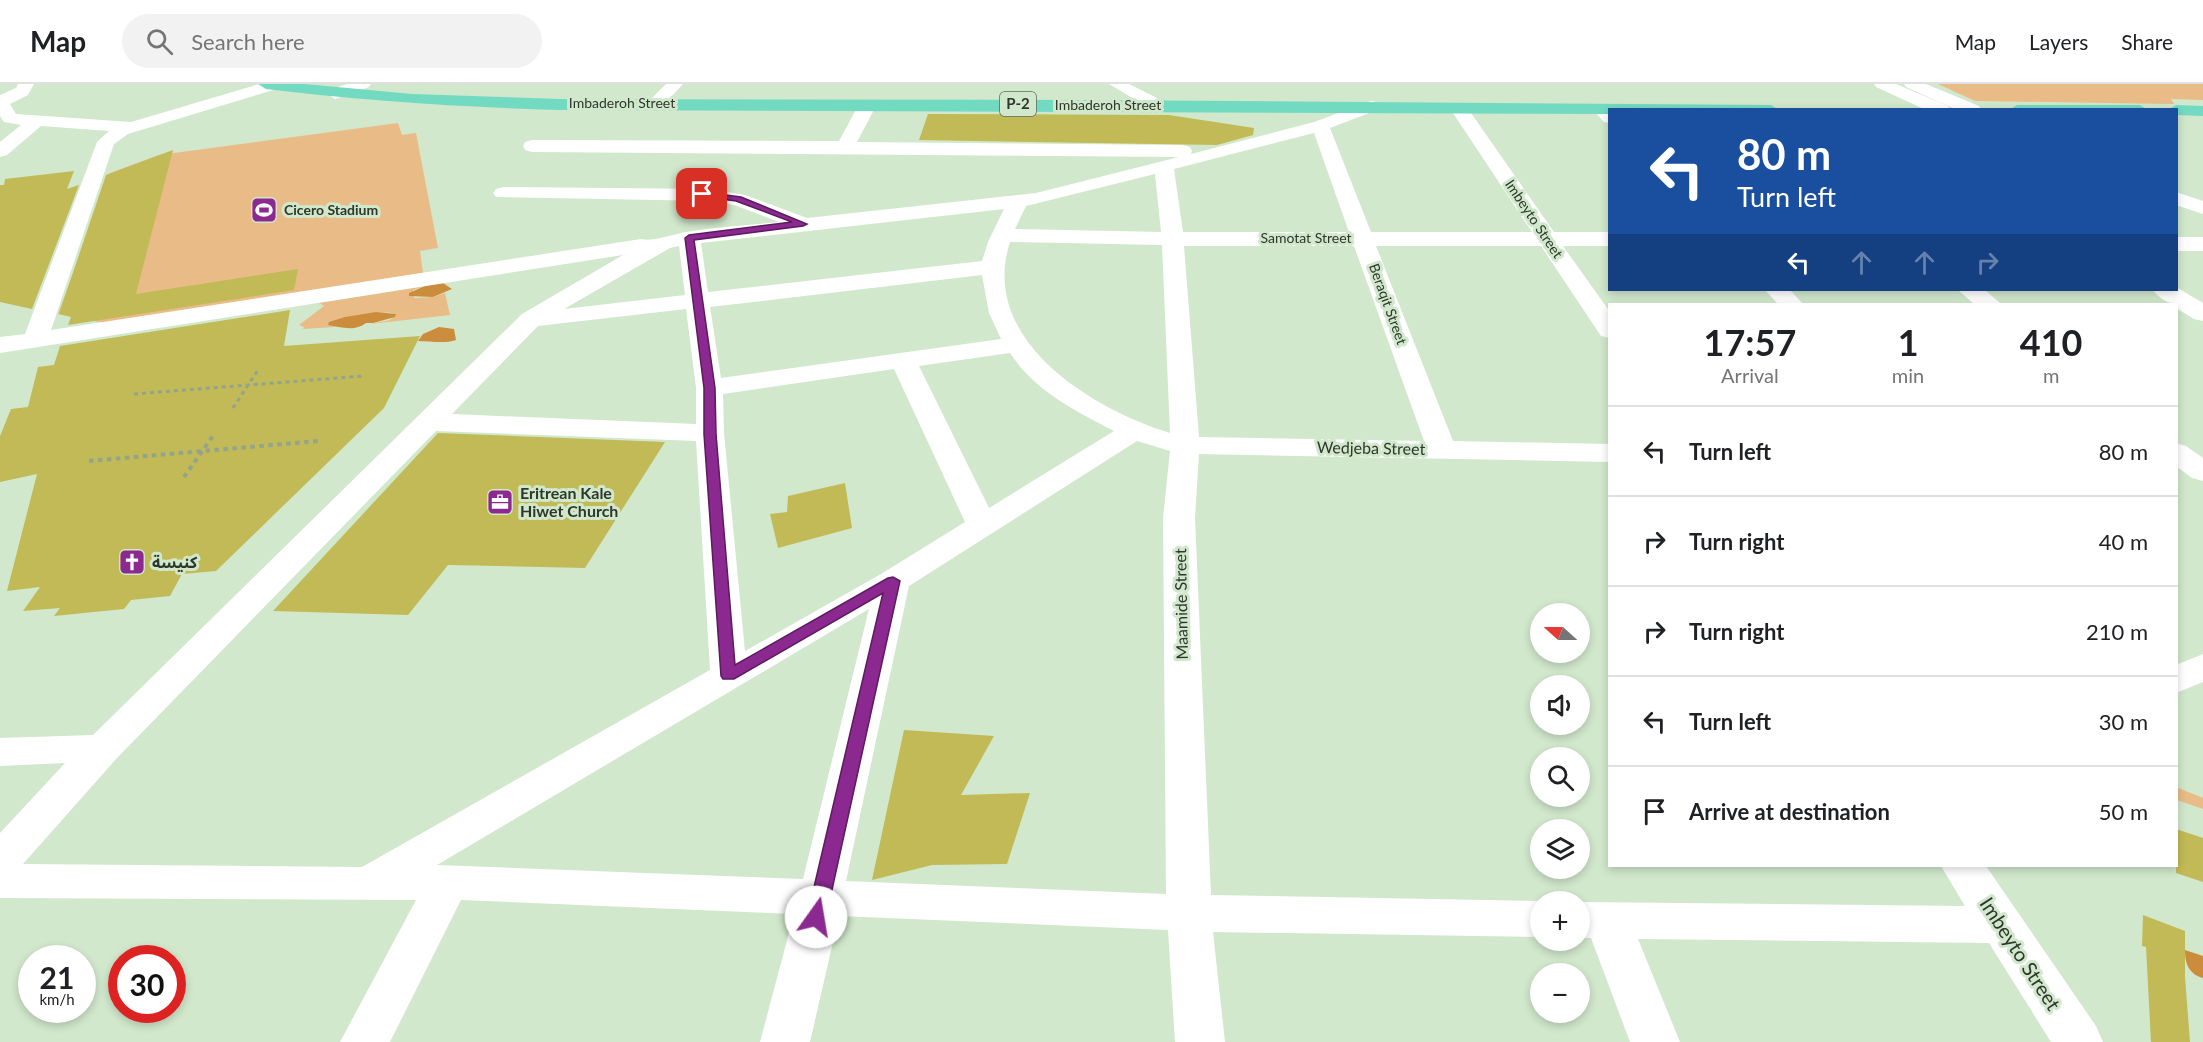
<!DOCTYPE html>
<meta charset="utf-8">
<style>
:root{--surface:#fff;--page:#f2f2f2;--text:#202124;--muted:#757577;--line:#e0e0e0}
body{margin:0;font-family:Lato,"Noto Sans Arabic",sans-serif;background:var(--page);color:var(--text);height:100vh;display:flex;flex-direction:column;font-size:22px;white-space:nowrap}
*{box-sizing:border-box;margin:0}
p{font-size:20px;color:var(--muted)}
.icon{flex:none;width:33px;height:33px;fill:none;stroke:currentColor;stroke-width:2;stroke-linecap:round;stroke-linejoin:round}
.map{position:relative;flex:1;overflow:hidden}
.side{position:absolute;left:1608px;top:219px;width:570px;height:564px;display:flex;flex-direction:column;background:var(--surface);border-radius:0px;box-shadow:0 3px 9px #0003}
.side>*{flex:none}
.banner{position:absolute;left:1608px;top:24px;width:570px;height:183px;border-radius:0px;box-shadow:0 3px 9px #0003;background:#1a4fa0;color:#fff;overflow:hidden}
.needle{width:39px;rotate:291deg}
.controls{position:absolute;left:1530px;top:519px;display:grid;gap:12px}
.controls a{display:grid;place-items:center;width:60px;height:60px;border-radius:50%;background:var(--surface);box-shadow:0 3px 9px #0003;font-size:30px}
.speed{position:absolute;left:18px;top:861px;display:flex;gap:12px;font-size:30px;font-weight:700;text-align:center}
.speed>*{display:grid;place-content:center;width:78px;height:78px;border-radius:50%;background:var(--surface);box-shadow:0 3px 9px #0003;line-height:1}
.speed small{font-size:15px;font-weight:400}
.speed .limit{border:9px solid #d22;background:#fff;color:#111}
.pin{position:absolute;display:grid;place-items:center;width:51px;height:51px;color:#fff;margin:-26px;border-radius:12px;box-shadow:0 3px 9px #0006}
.me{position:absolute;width:66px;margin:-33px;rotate:13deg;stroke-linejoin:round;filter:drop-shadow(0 0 4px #0008)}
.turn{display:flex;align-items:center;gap:21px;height:126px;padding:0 30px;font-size:27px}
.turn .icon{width:78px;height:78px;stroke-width:2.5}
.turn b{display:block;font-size:42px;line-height:51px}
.lanes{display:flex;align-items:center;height:57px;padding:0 30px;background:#0003;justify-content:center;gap:30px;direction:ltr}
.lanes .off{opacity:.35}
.eta{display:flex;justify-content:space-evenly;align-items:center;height:102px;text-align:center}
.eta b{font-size:36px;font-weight:700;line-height:42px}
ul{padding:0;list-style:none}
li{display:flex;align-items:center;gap:18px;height:90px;padding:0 30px;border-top:2px solid var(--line)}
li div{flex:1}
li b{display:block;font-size:22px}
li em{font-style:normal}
header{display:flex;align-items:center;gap:36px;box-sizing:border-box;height:84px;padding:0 30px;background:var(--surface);border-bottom:2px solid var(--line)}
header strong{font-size:28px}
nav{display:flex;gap:33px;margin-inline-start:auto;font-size:21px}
.search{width:420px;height:54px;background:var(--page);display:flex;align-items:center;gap:15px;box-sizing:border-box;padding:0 21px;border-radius:33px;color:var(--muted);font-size:22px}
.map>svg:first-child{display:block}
.green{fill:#e9bc87}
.forest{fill:#cb8d3b}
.building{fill:#c1ba56}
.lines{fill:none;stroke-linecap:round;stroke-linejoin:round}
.path-far1{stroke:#92a48e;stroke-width:3;stroke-dasharray:4 4;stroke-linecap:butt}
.path{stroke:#92a48e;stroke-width:4;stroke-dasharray:4.5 4.5;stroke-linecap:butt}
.minor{fill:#fff;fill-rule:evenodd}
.tertiary{fill:#fff;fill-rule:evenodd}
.trunk{fill:#73dac2;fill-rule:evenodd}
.route{fill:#8c2990;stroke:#5b1b5e;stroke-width:1.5}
.labels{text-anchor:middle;stroke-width:6;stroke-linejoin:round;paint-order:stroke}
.far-street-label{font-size:14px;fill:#2e372c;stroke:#d1e8cc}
.far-poi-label{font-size:14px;font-weight:bold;fill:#2e372c;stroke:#d1e8cc;text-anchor:start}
.shield{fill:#d1e8cc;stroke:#5f6c5c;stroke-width:1.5}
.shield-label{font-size:15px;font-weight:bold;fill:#2e372c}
.street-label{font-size:16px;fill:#2e372c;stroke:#d1e8cc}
.poi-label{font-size:16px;font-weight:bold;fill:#2e372c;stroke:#d1e8cc;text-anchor:start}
.near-street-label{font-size:20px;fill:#2e372c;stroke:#d1e8cc}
</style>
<header>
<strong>Map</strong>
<div class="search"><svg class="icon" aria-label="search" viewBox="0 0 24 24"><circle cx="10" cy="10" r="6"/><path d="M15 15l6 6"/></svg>Search here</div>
<nav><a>Map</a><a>Layers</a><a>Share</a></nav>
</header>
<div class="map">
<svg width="2203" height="958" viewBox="0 0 2203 958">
<rect width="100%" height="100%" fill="#d1e8cc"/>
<path class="green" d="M 1938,0 L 2203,0 L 2203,16 L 2171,15 L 2174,20 L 1975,17 Z
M 398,39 L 402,51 L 416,49 L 438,164 L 420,167 L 423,189 L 109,240 L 58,230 L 110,89 L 159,71 Z
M 425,202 L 413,206 L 414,214 L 433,213 L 445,209 L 450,231 L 370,240 L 390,236 L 396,230 C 375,225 351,233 333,241 L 335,243 L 303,245 L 304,243 L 299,241 L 324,222 L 319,219 Z
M 2176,703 L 2203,714 L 2203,725 L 2177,716 Z"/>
<path class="forest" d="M 443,199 L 452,205 L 433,213 L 409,212 L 409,209 L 425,202 Z
M 376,228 L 396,230 L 395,233 L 373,239 L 366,239 C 355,248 340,243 328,241 L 329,238 L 345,233 Z
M 439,243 L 454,245 L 456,256 C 444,260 430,257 418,257 L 423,250 Z
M 2185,866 L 2203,872 L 2203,894 C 2189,890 2185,880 2185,866 Z"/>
<path class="building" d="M 928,30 L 1169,31 L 1254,44 L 1253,51 L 1217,61 L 919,56 Z
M 173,66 L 136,210 L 298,185 L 294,206 L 68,241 L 71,233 L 59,230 L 106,91 Z
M 74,87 L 67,105 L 79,101 L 32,225 L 0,218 L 0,101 L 4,101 L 5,95 Z
M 290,226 L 284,262 L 420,252 L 384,324 L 216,487 L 182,490 L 170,512 L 131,516 L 124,525 L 54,532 L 60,524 L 23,527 L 40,503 L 7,507 L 37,390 L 0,398 L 0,352 L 11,325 L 28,323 L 38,283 L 54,281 L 60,262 Z
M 438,349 L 665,358 L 585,484 L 448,481 L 408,531 L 273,527 Z
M 845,399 L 852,444 L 778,464 L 770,430 L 787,428 L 788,412 Z
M 904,646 L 994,652 L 961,711 L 1030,709 L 1007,780 L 932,781 L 872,796 Z
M 2176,745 L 2203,754 L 2203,798 L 2176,789 Z
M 2143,831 L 2185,847 L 2185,893 L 2190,958 L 2151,958 L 2146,863 L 2142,862 Z"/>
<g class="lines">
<path class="path-far1" d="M 134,310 L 363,292
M 233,324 L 258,286"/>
<path class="path" d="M 89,377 L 318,357
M 184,393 L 215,349"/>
<path class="minor" d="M 18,0 L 34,0 L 28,11 L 10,20 L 16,30 L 131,38 L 259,0 L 285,0 L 283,3 L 128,50 L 114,60 L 51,246 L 641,155 C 652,158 673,150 686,148 C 717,143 748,141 779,138 L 734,121 L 710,117 L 496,113 L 493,109 L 496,105 L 503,103 L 710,105 L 745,111 L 807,134 L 1036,109 L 1179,73 L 532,68 L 525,66 L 523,62 L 525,58 L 532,56 L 839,57 L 859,20 L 862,16 L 874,16 L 877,20 L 857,58 L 1183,61 L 1190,63 L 1192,67 L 1191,70 L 1314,38 L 1371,17 L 1377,18 L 1380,22 L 1377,26 L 1330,44 L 1371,148 L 1532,148 L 1449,23 L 1452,19 L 1464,19 L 1554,148 L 1610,148 L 1610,162 L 1563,162 L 1610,228 L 1610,254 L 1601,252 L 1541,162 L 1376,162 L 1453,357 L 1610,360 L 1610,378 L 1199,370 L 1195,434 L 1211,811 L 1540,817 L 1542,818 L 1540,818 L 1540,853 L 1213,848 L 1225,958 L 1175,958 L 1168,846 L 839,832 L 810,958 L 760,958 L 794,830 L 461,816 L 390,958 L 340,958 L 416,816 L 0,814 L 0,749 L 65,679 L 0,682 L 0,654 L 93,651 L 522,230 L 623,171 L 0,269 L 0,253 L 25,250 L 97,58 L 109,47 L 41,42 L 7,71 L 0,73 L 0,58 L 21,41 L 4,38 L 0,32 L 0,11 L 16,4 ZM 1314,49 L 1349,148 L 1183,148 L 1174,85 ZM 1155,90 L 1161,148 L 1015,145 L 1026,122 ZM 1004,125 L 988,158 L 982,177 L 708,208 L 701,159 ZM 1010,158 L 1162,161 L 1170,349 C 1092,325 978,256 1010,158 ZM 679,162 L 685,211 L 564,225 L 670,164 ZM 1184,162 L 1354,162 L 1424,357 L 1199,353 ZM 982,191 L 989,229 L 1001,255 L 721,294 L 710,223 ZM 686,225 L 696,304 L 696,340 L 452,330 L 538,242 ZM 1010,269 C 1035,307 1074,326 1114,347 L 989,424 L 919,282 ZM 894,285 L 965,438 L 881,490 L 745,567 L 724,349 L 723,310 ZM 436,347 L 696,357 L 710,586 L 362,783 L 23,780 L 117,674 ZM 1137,357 L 1170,367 L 1163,434 L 1166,810 L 846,797 L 909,502 ZM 869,525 L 803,795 L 437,781 Z
M 347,0 L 371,0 L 369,3 L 335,15 L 327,10 L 329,6 Z
M 666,0 L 683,0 L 662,23 L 650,23 L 647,19 Z
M 1109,0 L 1129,0 L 1163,17 L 1166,21 L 1163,25 L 1151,25 Z
M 1874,0 L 1896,0 L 1948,22 L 1950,26 L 1926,26 L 1876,3 Z
M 1601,20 L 1611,26 L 1610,26 L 1610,39 L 1604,38 L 1592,25 L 1595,21 Z
M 2176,108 L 2203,117 L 2203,130 L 2176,121 Z
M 2176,153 L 2203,153 L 2203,167 L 2176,167 Z
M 2176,203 L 2203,219 L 2203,237 L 2194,235 L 2176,224 L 2176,220 C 2168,220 2158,213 2153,206 L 2176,206 Z
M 1765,206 L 1790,206 L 1803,220 L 1778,220 Z
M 1958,206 L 1985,206 L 2001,220 L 1974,220 Z
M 2176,359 L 2186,362 L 2203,374 L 2203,397 L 2192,394 L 2176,382 Z
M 2203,570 L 2203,598 L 2176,609 L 2176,581 Z
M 1941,782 L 1986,782 L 2096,942 L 2103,958 L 2051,958 L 1989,859 L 1638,855 L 1680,958 L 1630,958 L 1591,854 L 1580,854 L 1580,818 L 1965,822 Z"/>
<path class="tertiary" d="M 1904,0 L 1926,0 L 1979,22 L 1981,26 L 1957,26 L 1906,3 Z"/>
<path class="trunk" d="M 258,0 L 305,0 L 412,10 L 560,15 L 1084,16 L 1771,21 L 1779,26 L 1610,26 L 1610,30 L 560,26 C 461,23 364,17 266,5 Z
M 2017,21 L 2140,21 L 2148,26 L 2009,26 Z
M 2176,21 L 2203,22 L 2203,32 L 2176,31 L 2176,26 L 2168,26 Z"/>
</g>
<path class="route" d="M 702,108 L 741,113 L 807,140 L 803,142 L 694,156 L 715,304 L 716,350 L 735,581 L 888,494 L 893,493 L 900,497 L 826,833 L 823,838 L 816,841 L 810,838 L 807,833 L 883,509 L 734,595 L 723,595 L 721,592 L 704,350 L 704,304 L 685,154 L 689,151 L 792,138 L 736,117 L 699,112 L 697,110 Z"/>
<defs>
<symbol id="stadium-square" viewBox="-11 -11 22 22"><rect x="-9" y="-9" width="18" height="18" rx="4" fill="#8c2990" stroke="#d1e8cc"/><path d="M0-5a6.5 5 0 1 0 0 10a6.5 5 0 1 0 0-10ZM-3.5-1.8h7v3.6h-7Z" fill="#fff"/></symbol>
<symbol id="office-square" viewBox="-11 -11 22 22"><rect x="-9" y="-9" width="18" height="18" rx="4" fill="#8c2990" stroke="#d1e8cc"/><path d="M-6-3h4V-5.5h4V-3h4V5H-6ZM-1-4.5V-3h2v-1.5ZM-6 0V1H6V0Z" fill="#fff"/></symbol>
<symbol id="church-square" viewBox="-11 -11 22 22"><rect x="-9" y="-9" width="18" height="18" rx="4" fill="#8c2990" stroke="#d1e8cc"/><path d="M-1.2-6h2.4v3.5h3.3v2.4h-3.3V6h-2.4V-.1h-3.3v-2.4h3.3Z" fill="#fff"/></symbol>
</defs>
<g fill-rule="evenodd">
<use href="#stadium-square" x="249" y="111" width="30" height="30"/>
<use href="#office-square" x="485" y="403" width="30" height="30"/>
<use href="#church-square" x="117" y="463" width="30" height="30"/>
</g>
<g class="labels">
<g class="far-street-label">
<text x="622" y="24">Imbaderoh Street</text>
<text x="1108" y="26">Imbaderoh Street</text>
<text transform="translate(1534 135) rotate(56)" y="5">Imbeyto Street</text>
<text x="1306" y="159">Samotat Street</text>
<text transform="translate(1388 220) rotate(70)" y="5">Beraqit Street</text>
</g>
<g class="far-poi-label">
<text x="284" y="131">Cicero Stadium</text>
</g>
<rect class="shield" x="1000" y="8" width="36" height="24" rx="4.5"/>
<g class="shield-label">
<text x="1018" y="25">P-2</text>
</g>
<g class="street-label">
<text transform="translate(1371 364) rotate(1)" y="6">Wedjeba Street</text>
<text transform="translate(1181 520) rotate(-91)" y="6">Maamide Street</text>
</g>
<g class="poi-label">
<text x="520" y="415">Eritrean Kale<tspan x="520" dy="18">Hiwet Church</tspan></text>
<text x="152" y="484">كنيسة</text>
</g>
<g class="near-street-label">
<text transform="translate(2020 870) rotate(57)" y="7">Imbeyto Street</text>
</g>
</g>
</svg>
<div class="controls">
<a><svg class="needle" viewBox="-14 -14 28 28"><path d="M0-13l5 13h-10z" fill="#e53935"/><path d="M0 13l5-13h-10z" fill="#757577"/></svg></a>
<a><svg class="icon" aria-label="sound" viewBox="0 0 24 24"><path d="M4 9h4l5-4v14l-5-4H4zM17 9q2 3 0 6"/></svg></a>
<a><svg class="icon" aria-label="search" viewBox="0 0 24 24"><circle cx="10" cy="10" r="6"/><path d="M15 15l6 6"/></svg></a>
<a><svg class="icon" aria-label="layers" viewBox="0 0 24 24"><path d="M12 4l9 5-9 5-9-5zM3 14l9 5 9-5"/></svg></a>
<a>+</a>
<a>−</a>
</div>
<div class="speed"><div>21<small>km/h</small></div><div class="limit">30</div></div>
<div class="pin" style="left:702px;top:110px;background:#d93025"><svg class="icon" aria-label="arrive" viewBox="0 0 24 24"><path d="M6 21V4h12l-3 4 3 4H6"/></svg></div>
<svg class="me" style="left:816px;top:833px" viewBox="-20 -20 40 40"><circle r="19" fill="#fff"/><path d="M0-13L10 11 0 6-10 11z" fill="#8c2990"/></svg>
<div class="banner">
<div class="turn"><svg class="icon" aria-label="left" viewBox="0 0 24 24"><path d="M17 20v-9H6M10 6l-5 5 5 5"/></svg><div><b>80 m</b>Turn left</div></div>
<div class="lanes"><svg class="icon" aria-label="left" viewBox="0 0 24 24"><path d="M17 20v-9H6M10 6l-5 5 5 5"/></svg><svg class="icon off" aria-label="ahead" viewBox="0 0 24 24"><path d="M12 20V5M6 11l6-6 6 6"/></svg><svg class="icon off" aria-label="ahead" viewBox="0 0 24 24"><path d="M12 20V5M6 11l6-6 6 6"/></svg><svg class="icon off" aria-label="right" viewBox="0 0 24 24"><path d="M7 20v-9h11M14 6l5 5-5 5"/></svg></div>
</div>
<section class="side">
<div class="eta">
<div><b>17:57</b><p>Arrival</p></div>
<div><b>1</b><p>min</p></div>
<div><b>410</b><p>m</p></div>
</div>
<ul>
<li><svg class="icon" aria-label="left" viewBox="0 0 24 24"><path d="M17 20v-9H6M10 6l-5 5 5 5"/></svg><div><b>Turn left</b></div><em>80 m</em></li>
<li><svg class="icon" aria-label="right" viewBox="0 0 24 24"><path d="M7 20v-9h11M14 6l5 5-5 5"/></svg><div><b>Turn right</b></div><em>40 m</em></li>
<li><svg class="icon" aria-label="right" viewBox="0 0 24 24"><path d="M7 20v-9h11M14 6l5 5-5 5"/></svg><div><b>Turn right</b></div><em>210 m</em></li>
<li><svg class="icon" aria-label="left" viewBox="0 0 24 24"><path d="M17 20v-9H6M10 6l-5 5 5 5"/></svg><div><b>Turn left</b></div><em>30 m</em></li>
<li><svg class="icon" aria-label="arrive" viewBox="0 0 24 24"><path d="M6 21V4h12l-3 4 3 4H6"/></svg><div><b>Arrive at destination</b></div><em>50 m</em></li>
</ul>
</section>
</div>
